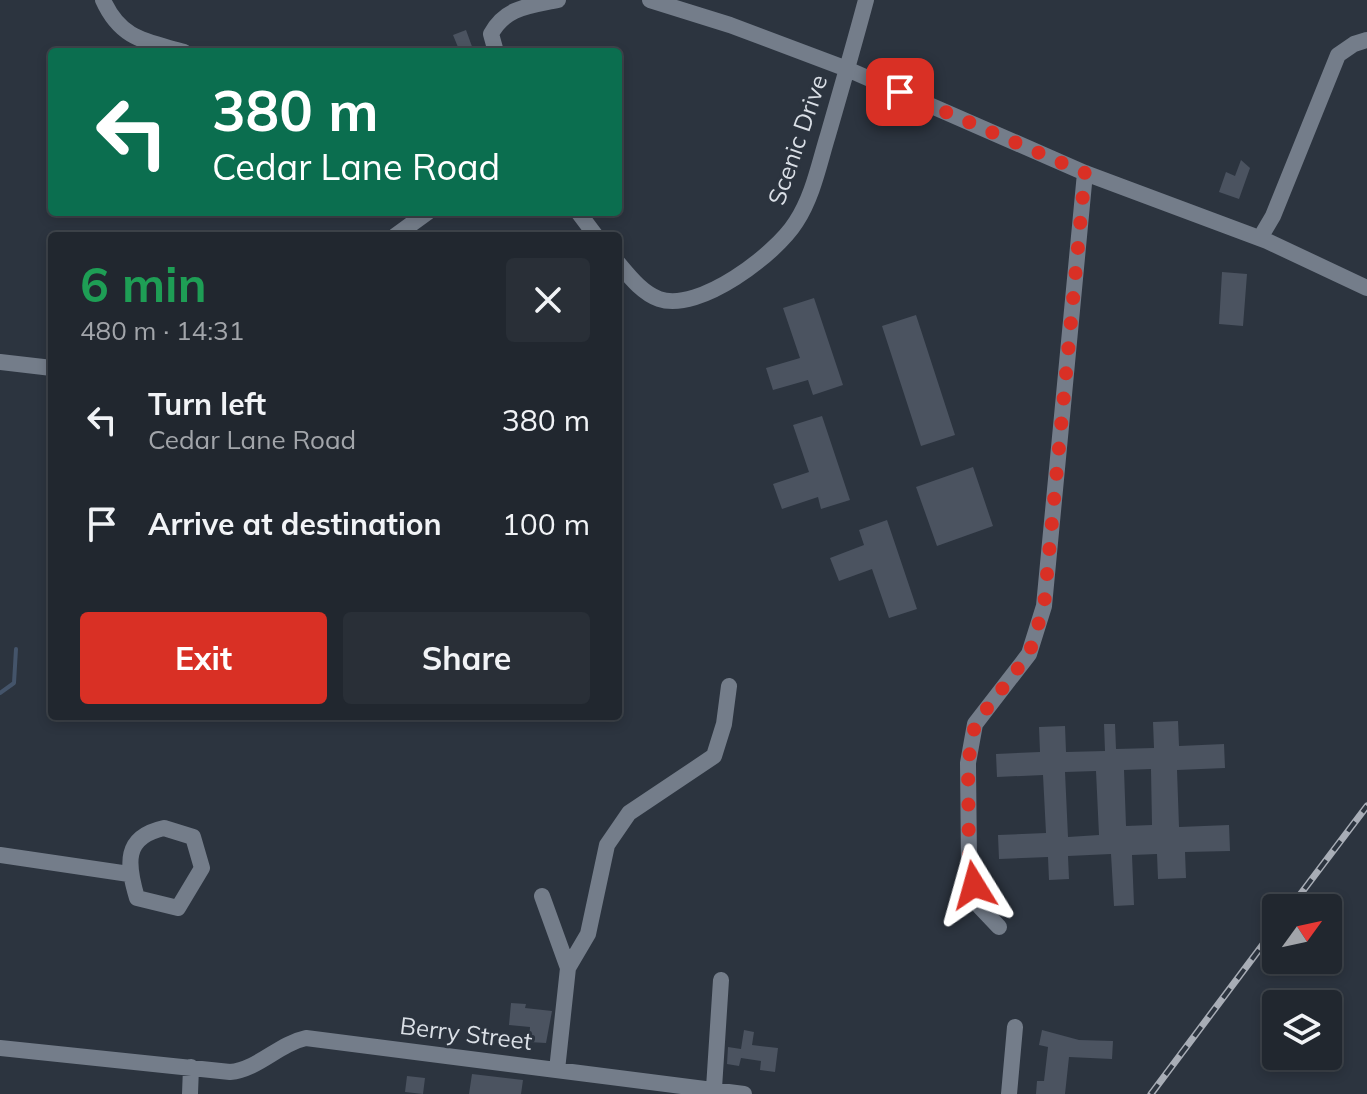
<!DOCTYPE html>
<meta charset="utf-8">
<style>
:root{--surface:#21272f;--page:#292f37;--text:#f1f3f6;--muted:#a2a5aa;--line:#3e444b;--accent:#d93025}
body{margin:0;font-family:Mulish,sans-serif;background:var(--page);color:var(--text);height:100vh;display:flex;flex-direction:column;font-size:30px;white-space:nowrap}
*{box-sizing:border-box;margin:0}
p{font-size:26px;color:var(--muted)}
.icon{flex:none;width:44px;height:44px;fill:none;stroke:currentColor;stroke-width:2;stroke-linecap:round;stroke-linejoin:round}
.map{position:relative;flex:1;overflow:hidden}
.sheet{position:absolute;left:48px;top:232px;width:574px;height:488px;display:flex;flex-direction:column;background:var(--surface);border-radius:8px;box-shadow:0 4px 12px #0003,0 0 0 2px var(--line)}
.sheet>*{flex:none}
.banner{position:absolute;left:48px;top:48px;width:574px;height:168px;border-radius:8px;box-shadow:0 4px 12px #0003,0 0 0 2px var(--line);background:#0b6e4f;color:#fff;overflow:hidden}
.needle{width:52px;rotate:57deg}
.buttons{position:absolute;left:1262px;top:894px;display:grid;gap:16px}
.buttons a{display:grid;place-items:center;width:80px;height:80px;border-radius:8px;background:var(--surface);box-shadow:0 4px 12px #0003,0 0 0 2px var(--line);font-size:40px}
.pin{position:absolute;display:grid;place-items:center;width:68px;height:68px;color:#fff;margin:-34px;border-radius:16px;box-shadow:0 4px 12px #0006}
.me{position:absolute;width:88px;margin:-44px;rotate:352deg;stroke-linejoin:round;filter:drop-shadow(0 0 6px #0008)}
.turn{display:flex;align-items:center;gap:28px;height:168px;padding:0 32px;font-size:36px}
.turn .icon{width:104px;height:104px;stroke-width:2.5}
.turn b{display:block;font-size:56px;line-height:68px}
.round{display:grid;place-items:center;flex:none;width:84px;height:84px;border-radius:8px;background:var(--page)}
.head{display:flex;align-items:center;justify-content:space-between;height:136px;padding:0 32px}
h1{font-size:48px;font-weight:700;line-height:60px;color:#1e9e55}
.cta{display:flex;gap:16px;margin-top:auto;padding:16px 32px}
.cta a{flex:1;height:92px;border-radius:8px;background:var(--accent);color:#fff;font-size:32px;font-weight:700;line-height:92px;text-align:center}
.cta a+a{background:var(--page);color:var(--text)}
ul{padding:0;list-style:none}
li{display:flex;align-items:center;gap:24px;height:104px;padding:0 32px}
li div{flex:1}
li b{display:block;font-size:30px}
li em{font-style:normal}
.map>svg:first-child{display:block}
.lines{fill:none;stroke-linecap:round;stroke-linejoin:round}
.stream{stroke:#44546a;stroke-width:4}
.building{fill:#4b5360;fill-rule:evenodd}
.minor{stroke:#747d8a;stroke-width:16}
.rail-casing{stroke:#a8adb6;stroke-width:7}
.rail{stroke:#2c343f;stroke-width:4;stroke-dasharray:12;stroke-linecap:butt}
.route{stroke:#d93025;stroke-width:14;stroke-dasharray:0 25.2}
.labels{text-anchor:middle;stroke-width:6;stroke-linejoin:round;paint-order:stroke}
.street-label{font-size:24px;fill:#dadfe6;stroke:#2c343f}
</style>
<div class="map">
<svg width="1367" height="1094" viewBox="0 0 1367 1094">
<rect width="100%" height="100%" fill="#2c343f"/>
<g class="lines">
<path class="stream" d="M 0,693 L 14,683 L 16,649"/>
</g>
<path class="building" d="M 466,30 L 474,52 L 460,52 L 453,35 Z
M 1241,160 L 1250,168 L 1239,199 L 1219,192 L 1226,172 L 1235,176 Z
M 1222,272 L 1247,274 L 1243,326 L 1219,324 Z
M 814,298 L 843,385 L 813,395 L 808,380 L 773,390 L 766,368 L 800,358 L 783,308 Z
M 916,315 L 955,435 L 921,446 L 882,326 Z
M 822,416 L 850,500 L 821,509 L 818,497 L 782,509 L 773,484 L 809,472 L 793,425 Z
M 973,467 L 993,526 L 937,546 L 916,487 Z
M 887,520 L 917,609 L 889,618 L 872,569 L 839,581 L 830,558 L 864,545 L 859,530 Z
M 1178,721 L 1179,746 L 1224,744 L 1225,768 L 1177,770 L 1179,827 L 1229,825 L 1230,851 L 1185,852 L 1186,878 L 1158,879 L 1157,854 L 1132,855 L 1134,905 L 1114,906 L 1111,854 L 1068,856 L 1069,879 L 1049,880 L 1048,857 L 999,859 L 998,835 L 1046,833 L 1043,775 L 997,777 L 996,754 L 1040,752 L 1039,727 L 1065,726 L 1066,752 L 1105,751 L 1104,724 L 1115,724 L 1116,749 L 1154,748 L 1153,722 ZM 1151,769 L 1152,825 L 1126,826 L 1124,770 ZM 1096,771 L 1099,835 L 1068,837 L 1065,772 Z
M 511,1003 L 526,1004 L 525,1008 L 552,1011 L 546,1043 L 529,1042 L 530,1027 L 509,1025 Z
M 744,1030 L 754,1032 L 752,1045 L 778,1048 L 775,1072 L 760,1070 L 761,1061 L 741,1058 L 739,1066 L 727,1064 L 728,1047 L 741,1049 Z
M 1042,1030 L 1079,1040 L 1113,1041 L 1112,1059 L 1069,1057 L 1065,1094 L 1036,1094 L 1037,1081 L 1044,1081 L 1048,1047 L 1039,1045 Z
M 472,1074 L 523,1080 L 521,1094 L 469,1094 Z
M 407,1076 L 425,1078 L 423,1094 L 405,1092 Z"/>
<g class="lines">
<path class="minor" d="M 103,0 C 121,40 146,41 184,52
M 650,0 L 730,25 L 847,69 L 1085,173 L 1267,241 L 1367,288
M 496,52 L 491,34 C 505,7 530,6 558,0
M 578,212 L 596,236
M 395,236 L 428,212
M 1260,238 L 1273,216 L 1338,55 L 1354,44 L 1367,40
M 618,263 C 629,276 642,293 659,299 C 699,313 776,254 796,222 C 813,196 819,164 828,135 C 841,90 854,45 866,0
M 0,362 L 52,368
M 164,828 L 193,837 L 202,868 L 178,908 L 137,898 C 127,864 123,837 164,828 Z
M 0,855 L 129,874
M 542,896 L 568,968
M 999,927 L 980,907 L 969,863 L 968,763 L 975,724 L 1029,654 L 1044,606 L 1085,173
M 0,1048 L 230,1072 C 259,1069 278,1044 306,1038 L 744,1094
M 557,1070 L 568,968 L 588,934 L 607,845 L 629,813 L 714,756 L 724,724 L 729,686
M 714,1088 L 721,980
M 190,1094 L 191,1067
M 1009,1094 L 1015,1027"/>
<defs>
<path id="rail" d="M 1290,908 L 1367,806
M 1151,1094 L 1276,927"/>
</defs>
<use href="#rail" class="rail-casing"/>
<use href="#rail" class="rail"/>
</g>
<g class="lines">
<path class="route" d="M 900,92 L 1085,173 L 1044,606 L 1029,654 L 975,724 L 968,763 L 969,863 L 974,885"/>
</g>
<g class="labels">
<g class="street-label">
<text transform="translate(798 140) rotate(-71)" y="8">Scenic Drive</text>
<text transform="translate(466 1034) rotate(7)" y="8">Berry Street</text>
</g>
</g>
</svg>
<div class="buttons">
<a><svg class="needle" viewBox="-14 -14 28 28"><path d="M0-13l5 13h-10z" fill="#e53935"/><path d="M0 13l5-13h-10z" fill="#a2a5aa"/></svg></a>
<a><svg class="icon" aria-label="layers" viewBox="0 0 24 24"><path d="M12 4l9 5-9 5-9-5zM3 14l9 5 9-5"/></svg></a>
</div>
<div class="pin" style="left:900px;top:92px;background:#d93025"><svg class="icon" aria-label="arrive" viewBox="0 0 24 24"><path d="M6 21V4h12l-3 4 3 4H6"/></svg></div>
<svg class="me" style="left:974px;top:885px" viewBox="-20 -20 40 40"><path d="M0-17L14 15 0 8-14 15z" fill="#d93025" stroke="#fff" stroke-width="4"/></svg>
<div class="banner">
<div class="turn"><svg class="icon" aria-label="left" viewBox="0 0 24 24"><path d="M17 20v-9H6M10 6l-5 5 5 5"/></svg><div><b>380 m</b>Cedar Lane Road</div></div>
</div>
<section class="sheet">
<div class="head"><div><h1>6 min</h1><p>480 m · 14:31</p></div><a class="round"><svg class="icon" aria-label="close" viewBox="0 0 24 24"><path d="M6 6l12 12M18 6L6 18"/></svg></a></div>
<ul>
<li><svg class="icon" aria-label="left" viewBox="0 0 24 24"><path d="M17 20v-9H6M10 6l-5 5 5 5"/></svg><div><b>Turn left</b><p>Cedar Lane Road</p></div><em>380 m</em></li>
<li><svg class="icon" aria-label="arrive" viewBox="0 0 24 24"><path d="M6 21V4h12l-3 4 3 4H6"/></svg><div><b>Arrive at destination</b></div><em>100 m</em></li>
</ul>
<div class="cta"><a>Exit</a><a>Share</a></div>
</section>
</div>
